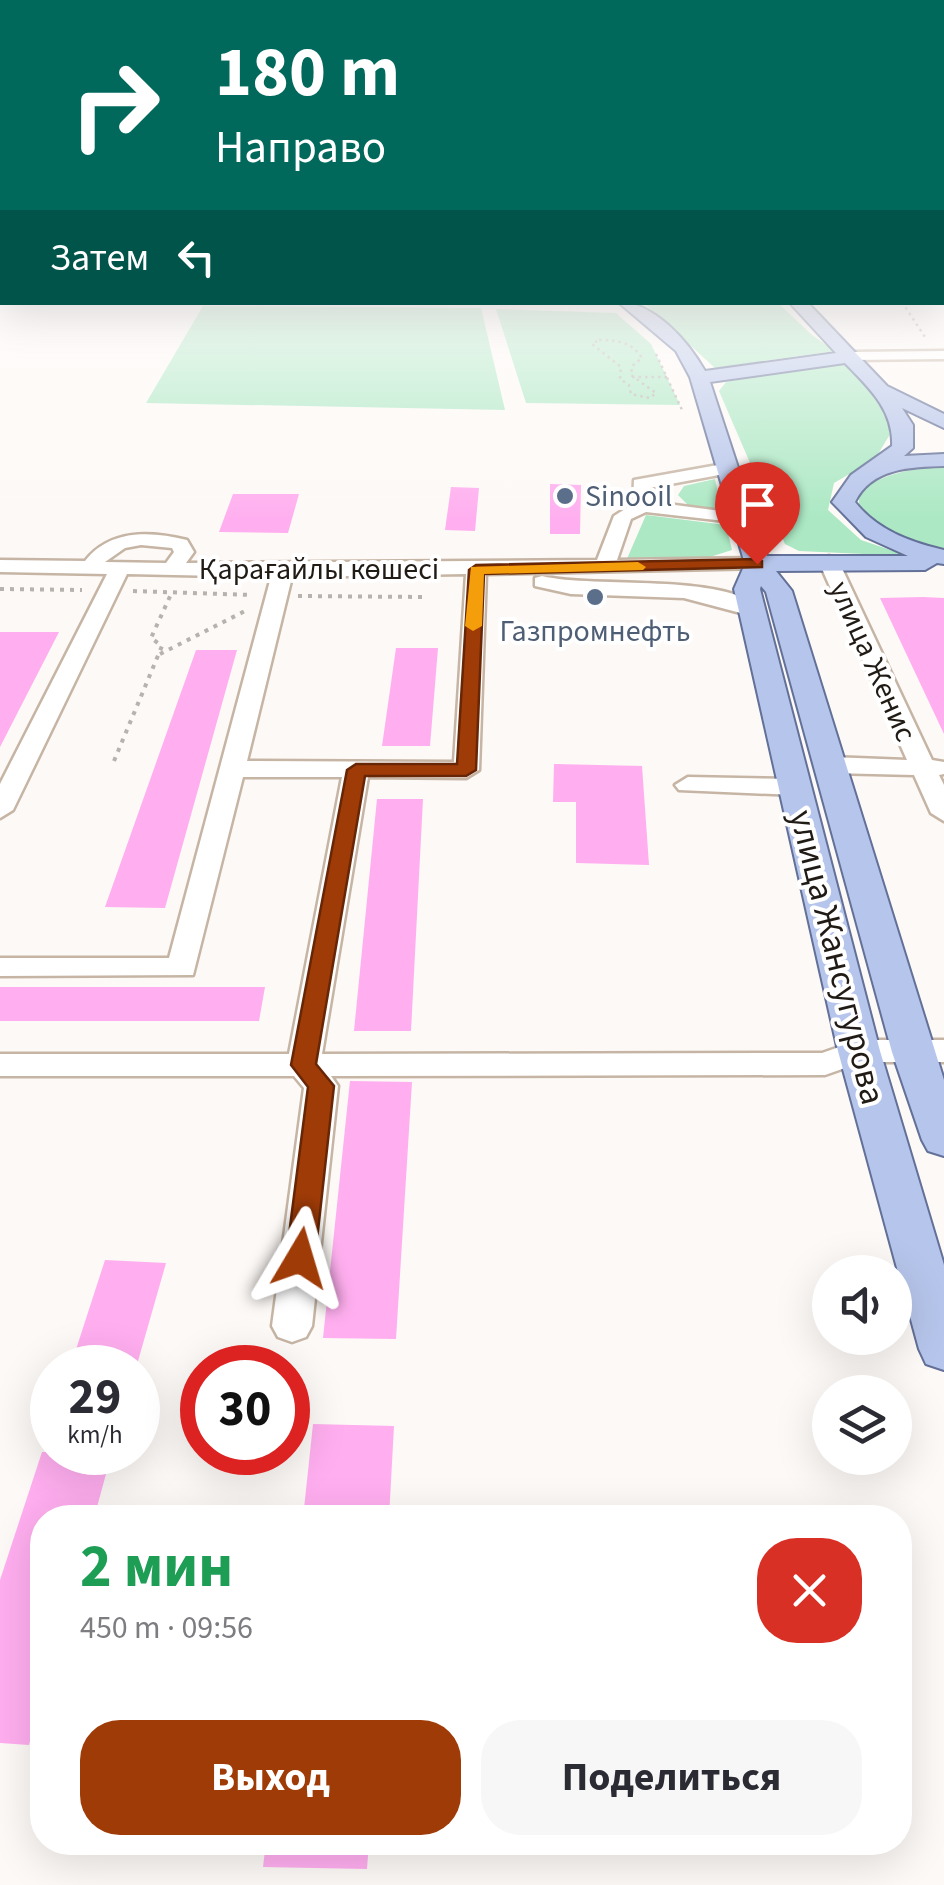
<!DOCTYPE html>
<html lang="ru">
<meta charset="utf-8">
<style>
:root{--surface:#fff;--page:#f7f7f7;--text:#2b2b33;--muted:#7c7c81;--accent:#9f3b07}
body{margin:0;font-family:"Source Sans 3",sans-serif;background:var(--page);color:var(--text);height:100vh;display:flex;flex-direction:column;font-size:38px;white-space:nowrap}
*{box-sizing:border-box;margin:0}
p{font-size:32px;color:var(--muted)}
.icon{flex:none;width:55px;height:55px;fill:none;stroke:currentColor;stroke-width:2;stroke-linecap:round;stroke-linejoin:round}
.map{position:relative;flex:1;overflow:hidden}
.side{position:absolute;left:30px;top:1505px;width:882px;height:350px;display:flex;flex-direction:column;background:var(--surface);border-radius:40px;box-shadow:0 10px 40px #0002}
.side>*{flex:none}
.hud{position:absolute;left:0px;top:0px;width:945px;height:305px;box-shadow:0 10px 40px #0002;background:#00695c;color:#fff;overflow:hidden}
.tools{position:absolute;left:812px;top:1255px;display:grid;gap:20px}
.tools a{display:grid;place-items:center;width:100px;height:100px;border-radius:50%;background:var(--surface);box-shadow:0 10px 40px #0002;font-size:50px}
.speed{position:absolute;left:30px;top:1345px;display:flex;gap:20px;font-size:50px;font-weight:700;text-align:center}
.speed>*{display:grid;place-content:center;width:130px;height:130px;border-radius:50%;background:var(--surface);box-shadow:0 10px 40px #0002;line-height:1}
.speed small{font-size:25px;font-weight:400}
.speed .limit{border:15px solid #d22;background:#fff;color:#111}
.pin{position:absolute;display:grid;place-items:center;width:85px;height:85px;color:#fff;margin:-102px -42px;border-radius:50% 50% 50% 0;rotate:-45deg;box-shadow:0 0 10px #0007}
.pin .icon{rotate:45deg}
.me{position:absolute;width:110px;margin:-55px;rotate:7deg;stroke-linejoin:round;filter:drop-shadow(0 0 8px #0008)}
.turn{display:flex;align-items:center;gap:35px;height:210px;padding:0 50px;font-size:45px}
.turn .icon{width:130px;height:130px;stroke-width:2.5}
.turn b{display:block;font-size:70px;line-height:85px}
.then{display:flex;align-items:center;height:95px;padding:0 50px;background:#0003;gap:20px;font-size:38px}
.round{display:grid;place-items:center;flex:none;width:105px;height:105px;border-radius:40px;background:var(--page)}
.overview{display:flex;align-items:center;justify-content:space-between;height:170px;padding:0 50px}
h1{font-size:60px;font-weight:700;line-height:75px;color:#1e9e55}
.cta{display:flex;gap:20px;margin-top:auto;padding:20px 50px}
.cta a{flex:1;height:115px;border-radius:40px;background:var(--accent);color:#fff;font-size:40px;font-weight:700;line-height:115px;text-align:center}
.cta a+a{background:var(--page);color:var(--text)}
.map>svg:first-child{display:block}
.green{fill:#abe8c3}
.building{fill:#ffaeef}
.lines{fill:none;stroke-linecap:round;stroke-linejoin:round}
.minor-casing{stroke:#c6b5a4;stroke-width:5}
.major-casing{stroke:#637097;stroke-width:4}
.path-far1{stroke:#b7b2ae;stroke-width:2.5;stroke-dasharray:2.5 4;stroke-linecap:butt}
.path{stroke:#b7b2ae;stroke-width:4;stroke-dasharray:4 6;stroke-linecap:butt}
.minor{fill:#fff;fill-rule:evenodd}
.major{fill:#b6c5eb;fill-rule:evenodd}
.route{fill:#9f3b07;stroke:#672605;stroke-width:2.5}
.slow{fill:#f59e0b}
.service-dot{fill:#5c6f8a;stroke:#fff;stroke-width:4}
.labels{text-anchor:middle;stroke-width:8;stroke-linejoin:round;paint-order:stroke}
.far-service-label{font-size:30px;fill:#4e5e75;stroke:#fff;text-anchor:start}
.far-street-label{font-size:30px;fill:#211b15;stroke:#fff}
.street-label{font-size:35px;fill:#211b15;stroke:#fff}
</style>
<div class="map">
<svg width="944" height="1885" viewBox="0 0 944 1885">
<rect width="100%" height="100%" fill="#fdf9f6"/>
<path class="green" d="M 644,303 L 778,303 L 812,335 L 835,351 L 715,368 Z
M 203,306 L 481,308 L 505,410 L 146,403 Z
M 496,309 L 616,313 L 651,344 L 680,405 L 526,403 Z
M 843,359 L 873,393 L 892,431 L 875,459 L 834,483 L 828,510 L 861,540 L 908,556 L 799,551 L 785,544 L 719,391 L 726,382 Z
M 944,467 L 944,551 C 911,543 884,533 859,509 L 859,492 C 885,472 912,469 944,467 Z
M 715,479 L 722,511 L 689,506 L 678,495 L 684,486 Z
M 646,515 L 726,525 L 732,550 L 694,562 L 626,561 Z"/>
<path class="building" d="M 550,484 L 581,485 L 580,534 L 550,534 Z
M 451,487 L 479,488 L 475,531 L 445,530 Z
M 233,494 L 299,494 L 288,533 L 219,532 Z
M 923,597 L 944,598 L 944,734 L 880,598 Z
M 0,632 L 59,632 L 0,747 Z
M 396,648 L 438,648 L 430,746 L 382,746 Z
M 196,650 L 237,650 L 165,908 L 105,907 Z
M 554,764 L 642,766 L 649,865 L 576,863 L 576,802 L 553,802 Z
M 377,799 L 423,799 L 411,1031 L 354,1031 Z
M 0,987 L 265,987 L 259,1021 L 0,1021 Z
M 350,1081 L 412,1082 L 396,1339 L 323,1338 Z
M 105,1260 L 166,1263 L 136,1368 L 70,1368 Z
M 313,1424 L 394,1426 L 389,1518 L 303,1518 Z
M 42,1452 L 112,1452 L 94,1518 L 42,1518 L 42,1699 L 29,1745 L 0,1743 L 0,1580 Z
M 266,1842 L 369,1842 L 367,1869 L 263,1867 Z"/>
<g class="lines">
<defs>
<path id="minor" d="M 942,283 L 944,283 L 944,291 L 942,291 Z
M 944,351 L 944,359 L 851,360 L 844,356 L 851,352 Z
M 729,463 L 738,468 L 735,472 L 649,488 L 652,502 L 744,514 L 753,520 L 751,524 L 646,512 L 631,519 L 617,560 L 757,558 L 764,560 L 764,568 L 486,574 L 479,770 L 466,778 L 368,777 L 322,1054 L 822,1053 L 859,1040 L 944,1040 L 944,1062 L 862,1062 L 825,1075 L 331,1076 L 338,1086 L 312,1326 L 306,1337 L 292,1342 L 278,1337 L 272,1326 L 304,1088 L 294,1076 L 0,1076 L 0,1054 L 289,1054 L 342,777 L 243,777 L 193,975 L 0,976 L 0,958 L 169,958 L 271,577 L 127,574 L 13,810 L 0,818 L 0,784 L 107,574 L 0,572 L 0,560 L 85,561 C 110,529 150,531 187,540 L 194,552 L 186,563 L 597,560 L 614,516 L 633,504 L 634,480 ZM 141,545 L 172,548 L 174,552 L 166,563 L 105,562 L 125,548 ZM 466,574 L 454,762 L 247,761 L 292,577 Z
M 829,556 L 839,562 L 932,760 L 944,762 L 944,774 L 939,775 L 944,785 L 944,821 L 931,813 L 914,775 L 831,773 L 818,765 L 831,757 L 907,760 L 819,562 Z
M 542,576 C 596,589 724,572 763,610 L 752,616 L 684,598 L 571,594 L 535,586 L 535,578 Z
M 688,777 L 795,779 L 808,787 L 795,795 L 679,790 L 675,785 Z"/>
<path id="major" d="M 618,302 C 654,302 688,341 705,371 L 836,353 L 789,302 L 807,302 L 887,386 L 944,414 L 944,428 L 902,408 L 913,425 L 913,448 L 904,456 L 944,454 L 944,466 C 911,467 871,468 855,502 C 877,530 910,542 944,550 L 944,564 L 937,563 L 925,570 L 776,571 L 792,591 L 944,1080 L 944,1156 L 928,1151 L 922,1140 L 892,1052 L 766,592 L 761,586 L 760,589 L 880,1051 L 944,1265 L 944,1370 L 926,1364 L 919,1349 L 838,1051 L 734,589 L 745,564 L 690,377 L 676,351 ZM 845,363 C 868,387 894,410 892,446 L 851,475 L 832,502 L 866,537 L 908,556 L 767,556 L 710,382 Z"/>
</defs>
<use href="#minor" class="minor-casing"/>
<use href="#major" class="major-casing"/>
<path class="path-far1" d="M 902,302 L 925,337
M 599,340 C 617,340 632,342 642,358 L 632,366 L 631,375 L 656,393 L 650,398 L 631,394 L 629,385 L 620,379 L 621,367 L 592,344 Z
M 656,354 L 683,412
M 632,377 L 667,377"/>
<path class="path" d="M 0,589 L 82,590
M 133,591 L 252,595
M 298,596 L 424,597
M 160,654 L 249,609
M 114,761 L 162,646 L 151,638 L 172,592"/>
<use href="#minor" class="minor"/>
<use href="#major" class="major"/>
</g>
<linearGradient id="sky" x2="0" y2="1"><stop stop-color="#7ec0f0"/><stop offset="0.49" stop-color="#fefcfb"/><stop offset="1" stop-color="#fefcfb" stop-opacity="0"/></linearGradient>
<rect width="944" height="522" fill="url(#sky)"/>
<path class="route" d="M 757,559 L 762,561 L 762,567 L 484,574 L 476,770 L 466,776 L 365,776 L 316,1064 L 334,1086 L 315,1258 L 311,1265 L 300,1269 L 290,1265 L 286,1258 L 308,1087 L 291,1065 L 347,770 L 356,764 L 457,764 L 469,570 L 476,565 Z"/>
<path class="slow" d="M 638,562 L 646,567 L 643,570 L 484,574 L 482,626 L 473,631 L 465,626 L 471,567 Z"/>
<g class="service-dot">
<circle cx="565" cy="496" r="10"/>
<circle cx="595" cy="597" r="10"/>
</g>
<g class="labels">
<g class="far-service-label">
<text x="585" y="506">Sinooil</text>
<text x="595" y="641" text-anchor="middle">Газпромнефть</text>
</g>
<g class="far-street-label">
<text x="319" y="579">Қарағайлы көшесі</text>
<text transform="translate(873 661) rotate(66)" y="10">улица Женис</text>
</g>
<g class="street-label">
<text transform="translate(838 957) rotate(76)" y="12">улица Жансугурова</text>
</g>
</g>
</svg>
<div class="tools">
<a><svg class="icon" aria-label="sound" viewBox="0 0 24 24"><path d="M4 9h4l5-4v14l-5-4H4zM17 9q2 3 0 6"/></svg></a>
<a><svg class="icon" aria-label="layers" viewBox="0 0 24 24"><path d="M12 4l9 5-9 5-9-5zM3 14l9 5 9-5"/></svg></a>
</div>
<div class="speed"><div>29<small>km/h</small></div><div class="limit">30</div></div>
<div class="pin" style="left:757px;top:564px;background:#d93025"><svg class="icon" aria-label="arrive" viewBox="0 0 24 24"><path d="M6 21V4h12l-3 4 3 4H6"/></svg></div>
<svg class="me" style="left:300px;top:1258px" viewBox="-20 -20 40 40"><path d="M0-17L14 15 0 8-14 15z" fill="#9f3b07" stroke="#fff" stroke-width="4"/></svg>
<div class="hud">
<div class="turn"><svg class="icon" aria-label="right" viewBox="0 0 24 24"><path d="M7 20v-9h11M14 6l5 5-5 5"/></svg><div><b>180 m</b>Направо</div></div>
<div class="then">Затем<svg class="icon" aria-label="left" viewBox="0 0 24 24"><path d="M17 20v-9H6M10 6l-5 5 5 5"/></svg></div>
</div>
<section class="side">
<div class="overview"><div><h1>2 мин</h1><p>450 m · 09:56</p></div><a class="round" style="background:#d93025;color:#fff"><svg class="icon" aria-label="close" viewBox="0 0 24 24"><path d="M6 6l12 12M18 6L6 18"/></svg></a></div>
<div class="cta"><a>Выход</a><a>Поделиться</a></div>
</section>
</div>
